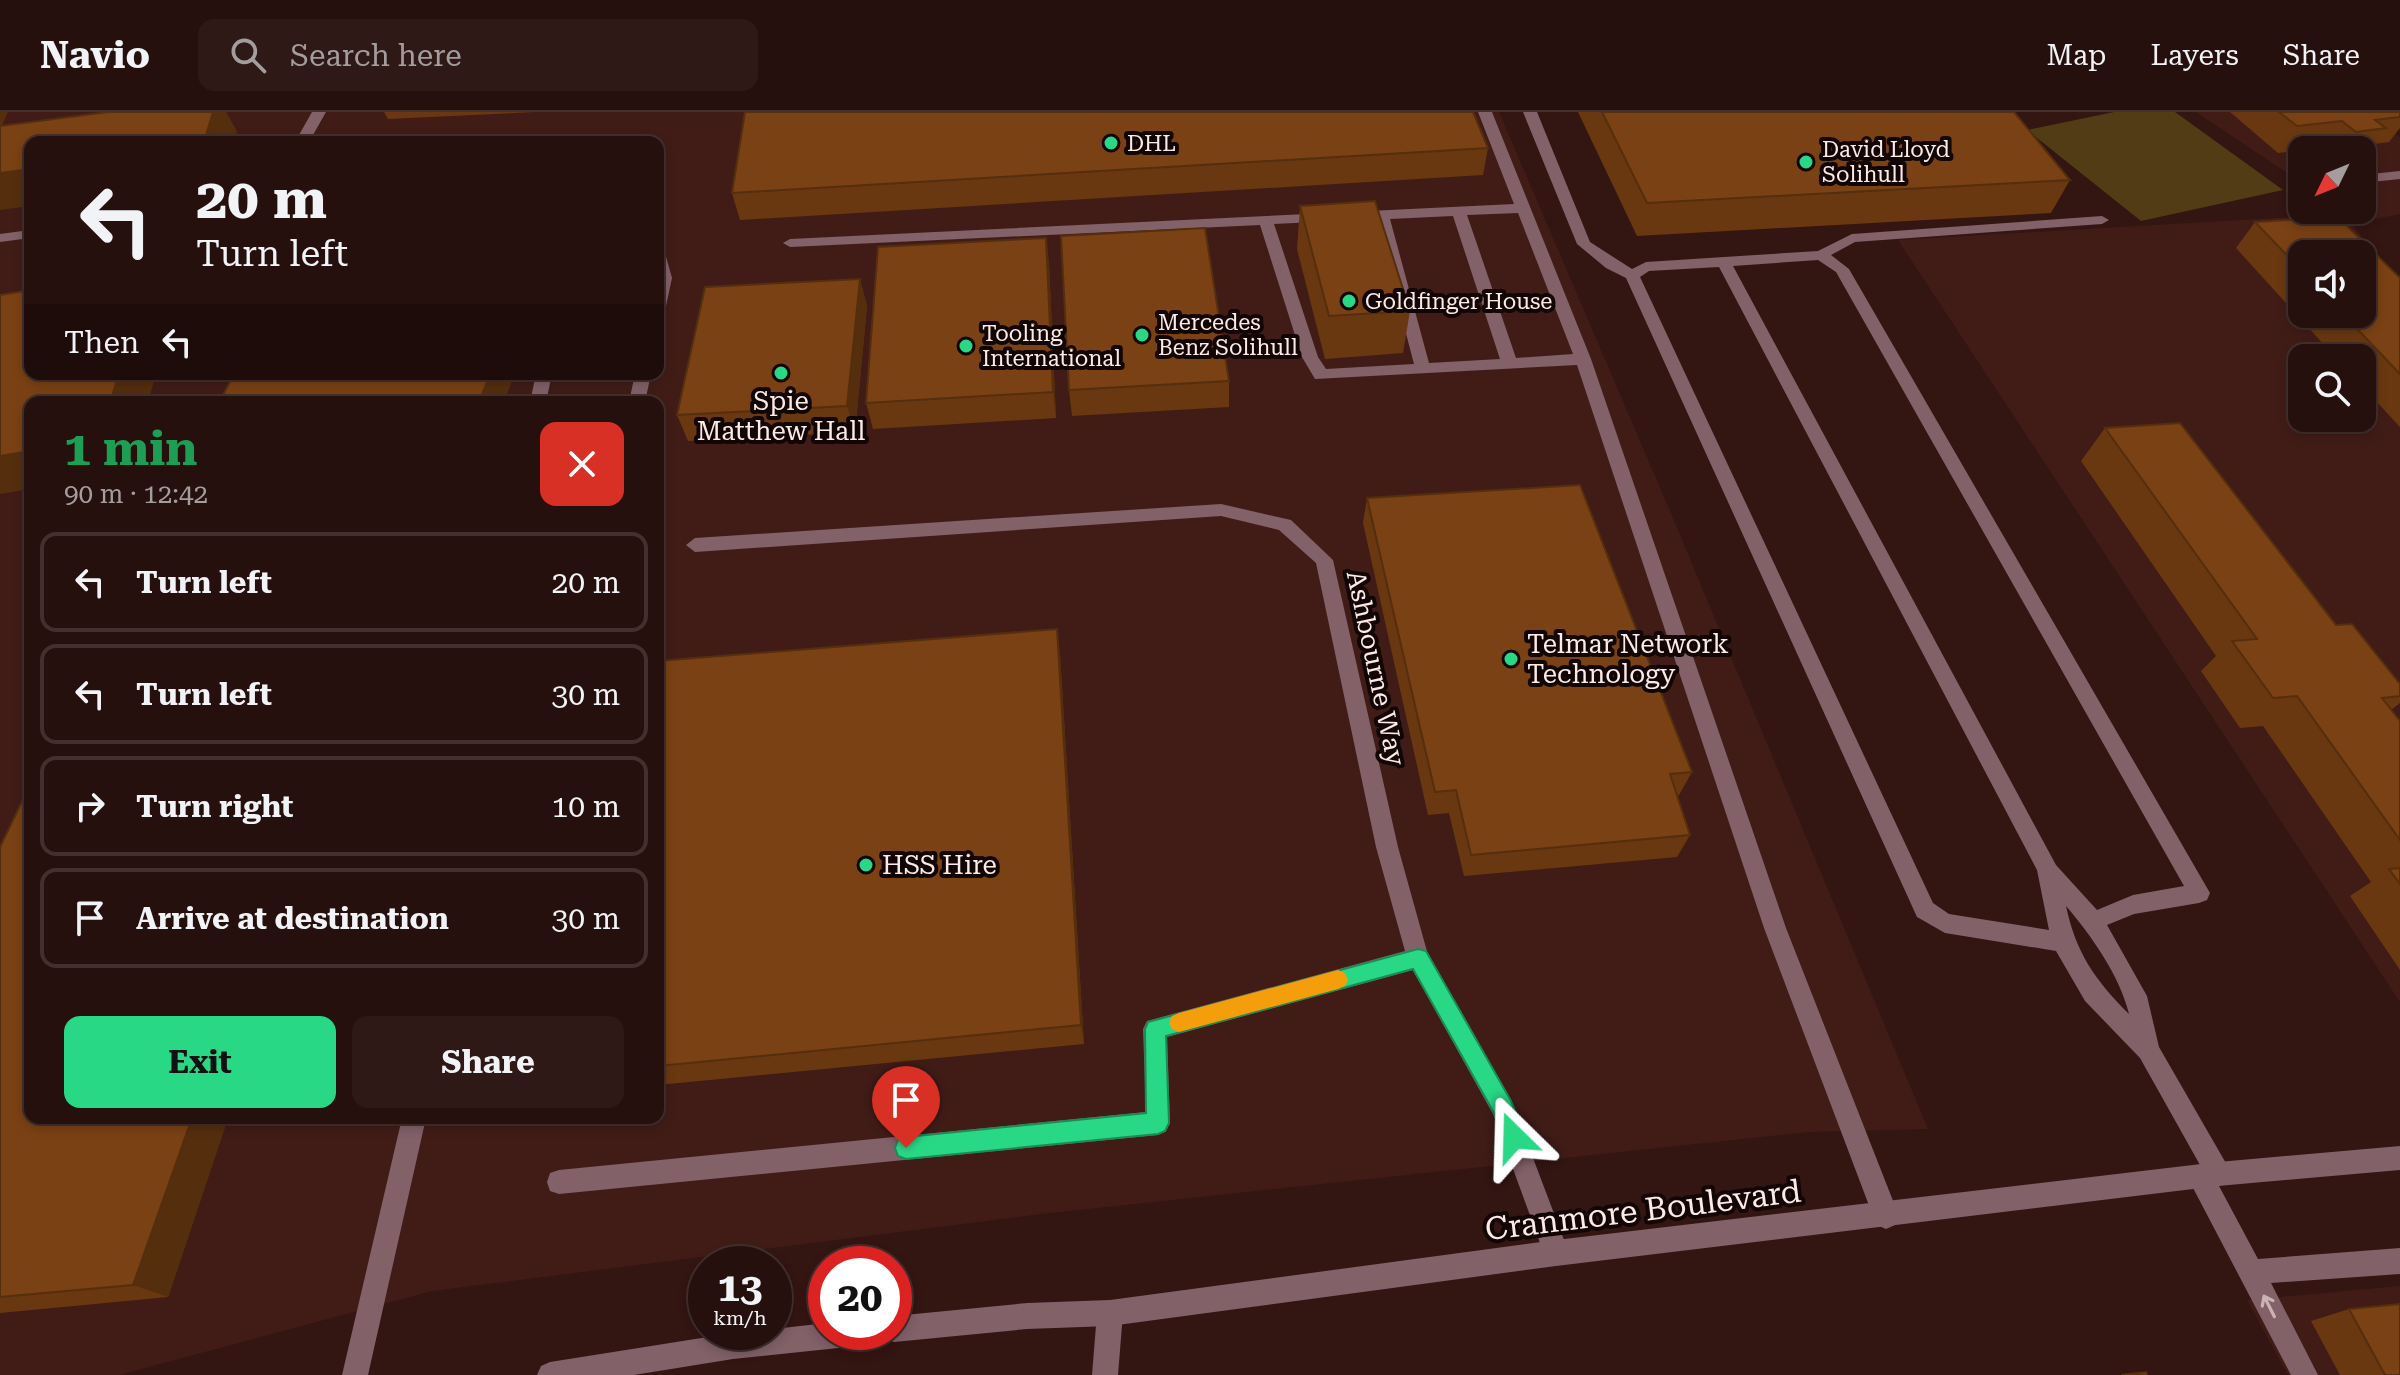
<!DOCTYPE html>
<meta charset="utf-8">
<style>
:root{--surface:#26100e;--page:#2e1917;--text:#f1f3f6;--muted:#a49d9e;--line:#42302e;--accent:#28d885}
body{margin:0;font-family:"Roboto Serif",serif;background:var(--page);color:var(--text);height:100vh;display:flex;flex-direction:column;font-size:30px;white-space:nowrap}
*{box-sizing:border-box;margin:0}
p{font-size:26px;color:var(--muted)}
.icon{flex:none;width:44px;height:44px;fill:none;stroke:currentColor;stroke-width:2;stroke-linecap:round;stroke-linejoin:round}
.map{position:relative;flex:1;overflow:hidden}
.details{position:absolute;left:24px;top:284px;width:640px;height:728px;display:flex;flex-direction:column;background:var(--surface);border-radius:16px;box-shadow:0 4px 12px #0003,0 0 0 2px var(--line)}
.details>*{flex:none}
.hud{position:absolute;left:24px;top:24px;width:640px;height:244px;border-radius:16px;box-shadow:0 4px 12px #0003,0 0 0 2px var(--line);background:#26100e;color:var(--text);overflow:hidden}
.needle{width:52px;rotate:227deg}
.tools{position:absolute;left:2288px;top:24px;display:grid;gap:16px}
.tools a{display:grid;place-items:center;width:88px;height:88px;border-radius:16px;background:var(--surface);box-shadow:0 4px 12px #0003,0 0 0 2px var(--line);font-size:40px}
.speed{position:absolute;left:688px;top:1134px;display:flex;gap:16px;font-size:40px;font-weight:700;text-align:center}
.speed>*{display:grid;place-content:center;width:104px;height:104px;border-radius:50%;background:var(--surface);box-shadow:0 4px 12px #0003,0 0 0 2px var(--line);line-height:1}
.speed small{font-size:20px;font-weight:400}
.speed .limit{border:12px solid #d22;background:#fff;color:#111}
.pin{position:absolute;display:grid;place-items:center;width:68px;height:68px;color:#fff;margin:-82px -34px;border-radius:50% 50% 50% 0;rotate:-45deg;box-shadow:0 0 8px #0007}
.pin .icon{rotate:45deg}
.me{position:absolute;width:88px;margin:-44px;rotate:338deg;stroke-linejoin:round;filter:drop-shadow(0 0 6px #0008)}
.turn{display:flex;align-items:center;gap:28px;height:168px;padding:0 40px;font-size:36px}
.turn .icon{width:104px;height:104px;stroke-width:2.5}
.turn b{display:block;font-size:56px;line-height:68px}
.then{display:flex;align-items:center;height:76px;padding:0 40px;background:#0003;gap:16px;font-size:30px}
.round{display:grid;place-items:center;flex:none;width:84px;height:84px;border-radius:16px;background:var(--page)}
.overview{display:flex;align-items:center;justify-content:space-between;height:136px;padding:0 40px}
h1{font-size:48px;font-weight:700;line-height:60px;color:#1e9e55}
.action{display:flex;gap:16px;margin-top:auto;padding:16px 40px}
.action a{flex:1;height:92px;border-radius:16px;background:var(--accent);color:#111;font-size:32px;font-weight:700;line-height:92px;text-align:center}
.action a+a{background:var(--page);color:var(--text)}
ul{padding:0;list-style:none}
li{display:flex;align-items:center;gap:24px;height:100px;margin:0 16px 12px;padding:0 24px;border:4px solid var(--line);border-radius:16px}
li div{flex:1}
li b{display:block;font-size:30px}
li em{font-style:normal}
header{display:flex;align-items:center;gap:48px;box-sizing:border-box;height:112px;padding:0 40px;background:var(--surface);border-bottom:2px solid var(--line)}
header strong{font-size:38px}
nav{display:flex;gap:44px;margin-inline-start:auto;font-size:28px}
.search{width:560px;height:72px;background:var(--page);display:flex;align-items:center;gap:20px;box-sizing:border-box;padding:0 28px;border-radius:16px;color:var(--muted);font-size:30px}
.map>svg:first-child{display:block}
.built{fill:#411c17;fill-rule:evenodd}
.green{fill:#513c15}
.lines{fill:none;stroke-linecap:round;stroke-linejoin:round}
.service{fill:#826169;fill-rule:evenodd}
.minor{fill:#826169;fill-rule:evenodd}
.tertiary{fill:#826169;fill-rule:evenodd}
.wall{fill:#693811;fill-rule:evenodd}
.shaded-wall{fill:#552e0e}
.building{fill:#7a4114;stroke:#552e0e;stroke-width:2}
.oneway{stroke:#cbb3b5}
.route{fill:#28d885;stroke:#1a8c56;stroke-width:2}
.slow{fill:#f59e0b}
.poi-dot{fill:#28d885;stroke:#120605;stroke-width:3}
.labels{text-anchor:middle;stroke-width:8;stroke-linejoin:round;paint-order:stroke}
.far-poi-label{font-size:22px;fill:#fceae7;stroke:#120605;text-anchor:start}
.poi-label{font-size:26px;fill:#fceae7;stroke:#120605;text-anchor:start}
.street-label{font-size:26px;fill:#fceae7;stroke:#120605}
.near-street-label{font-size:32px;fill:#fceae7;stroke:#120605}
</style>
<header>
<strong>Navio</strong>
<div class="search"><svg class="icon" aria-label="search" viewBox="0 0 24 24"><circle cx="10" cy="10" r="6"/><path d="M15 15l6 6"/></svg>Search here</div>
<nav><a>Map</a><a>Layers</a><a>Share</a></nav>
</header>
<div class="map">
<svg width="2400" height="1263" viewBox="0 0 2400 1263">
<rect width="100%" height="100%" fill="#331512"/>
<path class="built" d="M 0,0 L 1499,0 L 1670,399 L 1928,1017 L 1808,1020 L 1041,1102 L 432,1179 L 119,1263 L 0,1263 ZM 30,30 L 658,30 L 658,262 L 30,262 ZM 30,290 L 658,290 L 658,1006 L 30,1006 Z
M 2196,0 L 2360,0 L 2400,25 L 2400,102 L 2360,110 L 2342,98 L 2362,98 L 2362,38 L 2302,38 L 2302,71 Z
M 2343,102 L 2400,169 L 2400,890 L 1898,128 ZM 2302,142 L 2362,142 L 2362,202 L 2302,202 ZM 2302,246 L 2362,246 L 2362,306 L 2302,306 Z
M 2400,1174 L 2400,1263 L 2288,1263 L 2247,1188 Z"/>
<path class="green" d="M 2114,0 L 2175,0 L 2283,78 L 2141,109 L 2027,18 Z"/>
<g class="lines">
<path class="service" d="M 312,0 L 326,0 L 309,30 L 295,30 Z
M 1478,0 L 1492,0 L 1591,247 L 1786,816 L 1899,1104 L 1895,1113 L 1886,1117 L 1877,1113 L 1873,1104 L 1764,816 L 1577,253 L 1315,267 L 1302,245 L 1260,113 L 790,135 L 783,131 L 790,127 L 1514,92 ZM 1518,101 L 1573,242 L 1516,246 L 1467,103 ZM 1453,104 L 1500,247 L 1429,251 L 1390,107 ZM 1376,107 L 1414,252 L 1326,257 L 1318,245 L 1274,112 Z
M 1523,0 L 1537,0 L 1590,130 L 1632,157 L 1646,150 L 1818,139 L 1852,122 L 2102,104 L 2109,108 L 2102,112 L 1855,130 L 1831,143 L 1849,157 L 2210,781 L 2207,788 L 2199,791 L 2134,802 L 2107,813 L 2147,884 L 2159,935 L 2227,1053 L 2230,1062 L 2227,1071 L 2219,1074 L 2258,1147 L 2400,1136 L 2400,1162 L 2271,1171 L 2318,1263 L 2291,1263 L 2192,1074 L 2189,1065 L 2192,1056 L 2200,1053 L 2140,946 L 2085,889 L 2056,839 L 1945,821 L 1917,805 L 1626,166 L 1606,156 L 1577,132 ZM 1818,148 L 1836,160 L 2184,774 L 2133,783 L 2097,798 L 2056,753 L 1733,154 ZM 1719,155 L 2037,758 L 2049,818 L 1949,802 L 1933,791 L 1640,165 L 1649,159 ZM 2066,794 C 2091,823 2120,864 2129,902 C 2095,868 2076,841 2066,794 Z
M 2400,59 L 2400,67 L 2362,71 L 2362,63 Z
M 30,118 L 30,126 L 0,130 L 0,122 Z
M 658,137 L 665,141 L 672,166 L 666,194 L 658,199 Z
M 536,262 L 552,262 L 546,290 L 530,290 Z
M 635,262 L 651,262 L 645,290 L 629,290 Z
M 1221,392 L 1291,408 L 1333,448 L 1398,735 L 1428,843 L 1511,988 L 1569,1141 L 1565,1150 L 1556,1154 L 1547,1150 L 1493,1002 L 1413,858 L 1167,925 L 1170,1011 L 1166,1019 L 1158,1023 L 559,1082 L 550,1079 L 547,1070 L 550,1061 L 559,1058 L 1146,1000 L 1143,917 L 1147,909 L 1405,839 L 1376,735 L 1316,451 L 1279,418 L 1221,404 L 695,440 L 686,433 L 695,426 Z
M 402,1006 L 426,1006 L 368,1263 L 342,1263 Z"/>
<path class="minor" d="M 1110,1188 L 1119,1192 L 1123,1201 L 1118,1263 L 1092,1263 L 1097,1201 L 1101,1192 Z"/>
<path class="tertiary" d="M 2400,1034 L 2400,1058 L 2218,1074 L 1556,1154 L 1110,1214 L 1027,1217 L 894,1230 L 885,1226 L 882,1220 L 894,1220 L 894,1204 L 1027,1191 L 1110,1188 L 1556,1128 L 2218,1050 Z
M 826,1211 L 826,1220 L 880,1220 L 876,1229 L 867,1233 L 733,1247 L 634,1263 L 537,1263 L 541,1254 L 550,1250 L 733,1221 L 774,1220 L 774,1217 Z"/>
</g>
<path class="wall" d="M 384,0 L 534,0 L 388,7 Z
M 1578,0 L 2014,0 L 2070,68 L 2051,101 L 1637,124 Z
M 2230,0 L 2400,0 L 2400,16 L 2389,30 L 2374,32 L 2365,43 L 2362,43 L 2362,38 L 2326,38 L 2323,35 L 2278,41 Z
M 1488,36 L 1483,63 L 740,108 L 732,81 Z
M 1300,94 L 1410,199 L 1403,241 L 1325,247 L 1297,137 Z
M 2255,110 L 2400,166 L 2400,315 L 2362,274 L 2362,246 L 2336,246 L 2236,136 ZM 2302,142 L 2362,202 L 2302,202 Z
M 1046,126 L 1049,152 L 1056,306 L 873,317 L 866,291 Z
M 860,167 L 867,194 L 855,320 L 688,329 L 677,303 Z
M 1229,269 L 1229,295 L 1072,304 L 1069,278 Z
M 2105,316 L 2336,513 L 2400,572 L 2400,591 L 2391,598 L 2400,609 L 2400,858 L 2350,784 L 2371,770 L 2263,614 L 2240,616 L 2201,559 L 2216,544 L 2081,349 Z
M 1367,386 L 1692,660 L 1679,683 L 1677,683 L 1690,723 L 1677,745 L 1464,764 L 1449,701 L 1428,703 L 1363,411 Z
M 1060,542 L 1084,932 L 658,973 L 658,549 Z
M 0,735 L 30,1006 L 228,1006 L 168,1185 L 0,1201 Z
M 2349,1197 L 2400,1263 L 2340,1263 L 2311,1209 Z"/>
<path class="shaded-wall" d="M 0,0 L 8,0 L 0,18 Z
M 213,0 L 226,0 L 237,19 L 234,30 L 204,30 Z
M 30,57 L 30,94 L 0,98 L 0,61 Z
M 1046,126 L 1049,152 L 1056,306 L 1053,280 Z
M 860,167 L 867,194 L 855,320 L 847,294 Z
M 119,262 L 156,262 L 148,290 L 110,290 Z
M 490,262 L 513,262 L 514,264 L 504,290 L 479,290 Z
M 30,339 L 30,377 L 0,382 L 0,344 Z
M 1057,517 L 1060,542 L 1084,932 L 1081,913 Z
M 192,1006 L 228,1006 L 168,1185 L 133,1173 Z"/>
<path class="building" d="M 108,0 L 213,0 L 204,30 L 30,30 L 30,57 L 0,61 L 0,14 Z
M 745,0 L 1473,0 L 1488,36 L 732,81 Z
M 1602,0 L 2014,0 L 2070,68 L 1647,91 Z
M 2279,0 L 2400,0 L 2400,5 L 2375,8 L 2386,16 L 2356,20 L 2342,9 L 2297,14 Z
M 1375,89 L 1410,199 L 1329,204 L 1300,94 Z
M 2338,105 L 2400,166 L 2400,262 L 2343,202 L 2362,202 L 2362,142 L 2302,142 L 2302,159 L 2255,110 Z
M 1205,116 L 1229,269 L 1069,278 L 1061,124 Z
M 1046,126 L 1053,280 L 866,291 L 878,135 Z
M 860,167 L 847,294 L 677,303 L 705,175 Z
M 30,178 L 30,262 L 119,262 L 110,290 L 30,290 L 30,339 L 0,344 L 0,183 Z
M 234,262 L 490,262 L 479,290 L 219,290 Z
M 2180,311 L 2336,513 L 2352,512 L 2400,572 L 2400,584 L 2382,586 L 2400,609 L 2400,728 L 2297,584 L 2273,586 L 2232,529 L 2257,527 L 2105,316 Z
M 1580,373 L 1692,660 L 1670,662 L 1690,723 L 1471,743 L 1456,678 L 1435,680 L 1367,386 Z
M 1057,517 L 1081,913 L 658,954 L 658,549 Z
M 30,673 L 30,1006 L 192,1006 L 133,1173 L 0,1185 L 0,735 Z
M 2400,756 L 2400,772 L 2389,757 Z
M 2400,1192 L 2400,1263 L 2385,1263 L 2349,1197 Z
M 2146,1260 L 2147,1263 L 2121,1263 Z"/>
<defs><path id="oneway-shaft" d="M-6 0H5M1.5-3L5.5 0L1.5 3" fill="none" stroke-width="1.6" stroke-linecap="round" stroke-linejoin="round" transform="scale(2)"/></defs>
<use class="oneway" href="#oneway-shaft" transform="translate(2269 1194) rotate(-117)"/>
<path class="route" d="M 1418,837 L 1426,839 L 1511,989 L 1525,1025 L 1522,1033 L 1514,1036 L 1506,1033 L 1494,1001 L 1413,857 L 1166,924 L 1169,1011 L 1165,1019 L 1158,1022 L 906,1047 L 898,1044 L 895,1036 L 898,1028 L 906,1025 L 1146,1001 L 1145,917 L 1148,910 Z"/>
<path class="slow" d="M 1338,858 L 1345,861 L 1348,868 L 1345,874 L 1338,877 L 1179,920 L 1172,917 L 1169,911 L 1172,904 L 1179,901 Z"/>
<g class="poi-dot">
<circle cx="1111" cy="31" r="8"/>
<circle cx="1806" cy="50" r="8"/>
<circle cx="1349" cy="189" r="8"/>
<circle cx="1142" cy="223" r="8"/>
<circle cx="966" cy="234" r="8"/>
<circle cx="781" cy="261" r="8"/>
<circle cx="1511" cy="547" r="8"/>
<circle cx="866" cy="753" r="8"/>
</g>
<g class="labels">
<g class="far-poi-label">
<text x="1127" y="39">DHL</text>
<text x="1822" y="45">David Lloyd<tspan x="1822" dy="25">Solihull</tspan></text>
<text x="1365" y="197">Goldfinger House</text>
<text x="1158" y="218">Mercedes<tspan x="1158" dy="25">Benz Solihull</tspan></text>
<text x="982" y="229">Tooling<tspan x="982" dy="25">International</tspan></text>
</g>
<g class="poi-label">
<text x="781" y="298" text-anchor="middle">Spie<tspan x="781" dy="30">Matthew Hall</tspan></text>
<text x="1527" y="541">Telmar Network<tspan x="1527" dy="30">Technology</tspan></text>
<text x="882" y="762">HSS Hire</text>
</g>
<g class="street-label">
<text transform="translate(1376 556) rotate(78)" y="9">Ashbourne Way</text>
</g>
<g class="near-street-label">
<text transform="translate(1643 1098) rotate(-7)" y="11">Cranmore Boulevard</text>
</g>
</g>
</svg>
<div class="tools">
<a><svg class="needle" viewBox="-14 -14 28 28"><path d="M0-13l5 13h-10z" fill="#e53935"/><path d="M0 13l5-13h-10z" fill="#a49d9e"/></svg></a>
<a><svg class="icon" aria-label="sound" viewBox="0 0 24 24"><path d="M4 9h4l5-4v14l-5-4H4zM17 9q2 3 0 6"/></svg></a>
<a><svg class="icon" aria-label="search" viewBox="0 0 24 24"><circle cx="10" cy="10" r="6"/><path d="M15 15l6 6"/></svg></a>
</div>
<div class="speed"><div>13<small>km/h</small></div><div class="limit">20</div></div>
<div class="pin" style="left:906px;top:1036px;background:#d93025"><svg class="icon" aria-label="arrive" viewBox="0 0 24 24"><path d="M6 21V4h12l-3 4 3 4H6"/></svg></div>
<svg class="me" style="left:1514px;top:1025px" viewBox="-20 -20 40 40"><path d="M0-17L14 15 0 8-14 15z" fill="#28d885" stroke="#fff" stroke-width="4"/></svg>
<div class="hud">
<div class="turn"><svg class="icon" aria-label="left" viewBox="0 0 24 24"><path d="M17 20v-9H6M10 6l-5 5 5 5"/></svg><div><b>20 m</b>Turn left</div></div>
<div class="then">Then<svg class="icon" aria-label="left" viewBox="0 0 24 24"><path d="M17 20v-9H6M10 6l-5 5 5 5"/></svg></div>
</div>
<section class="details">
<div class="overview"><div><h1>1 min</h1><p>90 m · 12:42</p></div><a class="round" style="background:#d93025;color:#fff"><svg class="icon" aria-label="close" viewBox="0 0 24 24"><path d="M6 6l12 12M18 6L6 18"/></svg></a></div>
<ul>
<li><svg class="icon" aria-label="left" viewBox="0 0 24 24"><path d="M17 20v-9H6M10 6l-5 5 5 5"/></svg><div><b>Turn left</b></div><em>20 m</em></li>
<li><svg class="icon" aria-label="left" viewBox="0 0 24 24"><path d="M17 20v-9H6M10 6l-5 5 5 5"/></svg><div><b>Turn left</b></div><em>30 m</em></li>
<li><svg class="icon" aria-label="right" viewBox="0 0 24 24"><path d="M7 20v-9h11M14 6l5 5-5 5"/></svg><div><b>Turn right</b></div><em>10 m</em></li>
<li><svg class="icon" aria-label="arrive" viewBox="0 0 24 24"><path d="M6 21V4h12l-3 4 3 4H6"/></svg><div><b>Arrive at destination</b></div><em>30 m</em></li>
</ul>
<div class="action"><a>Exit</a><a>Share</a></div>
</section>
</div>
